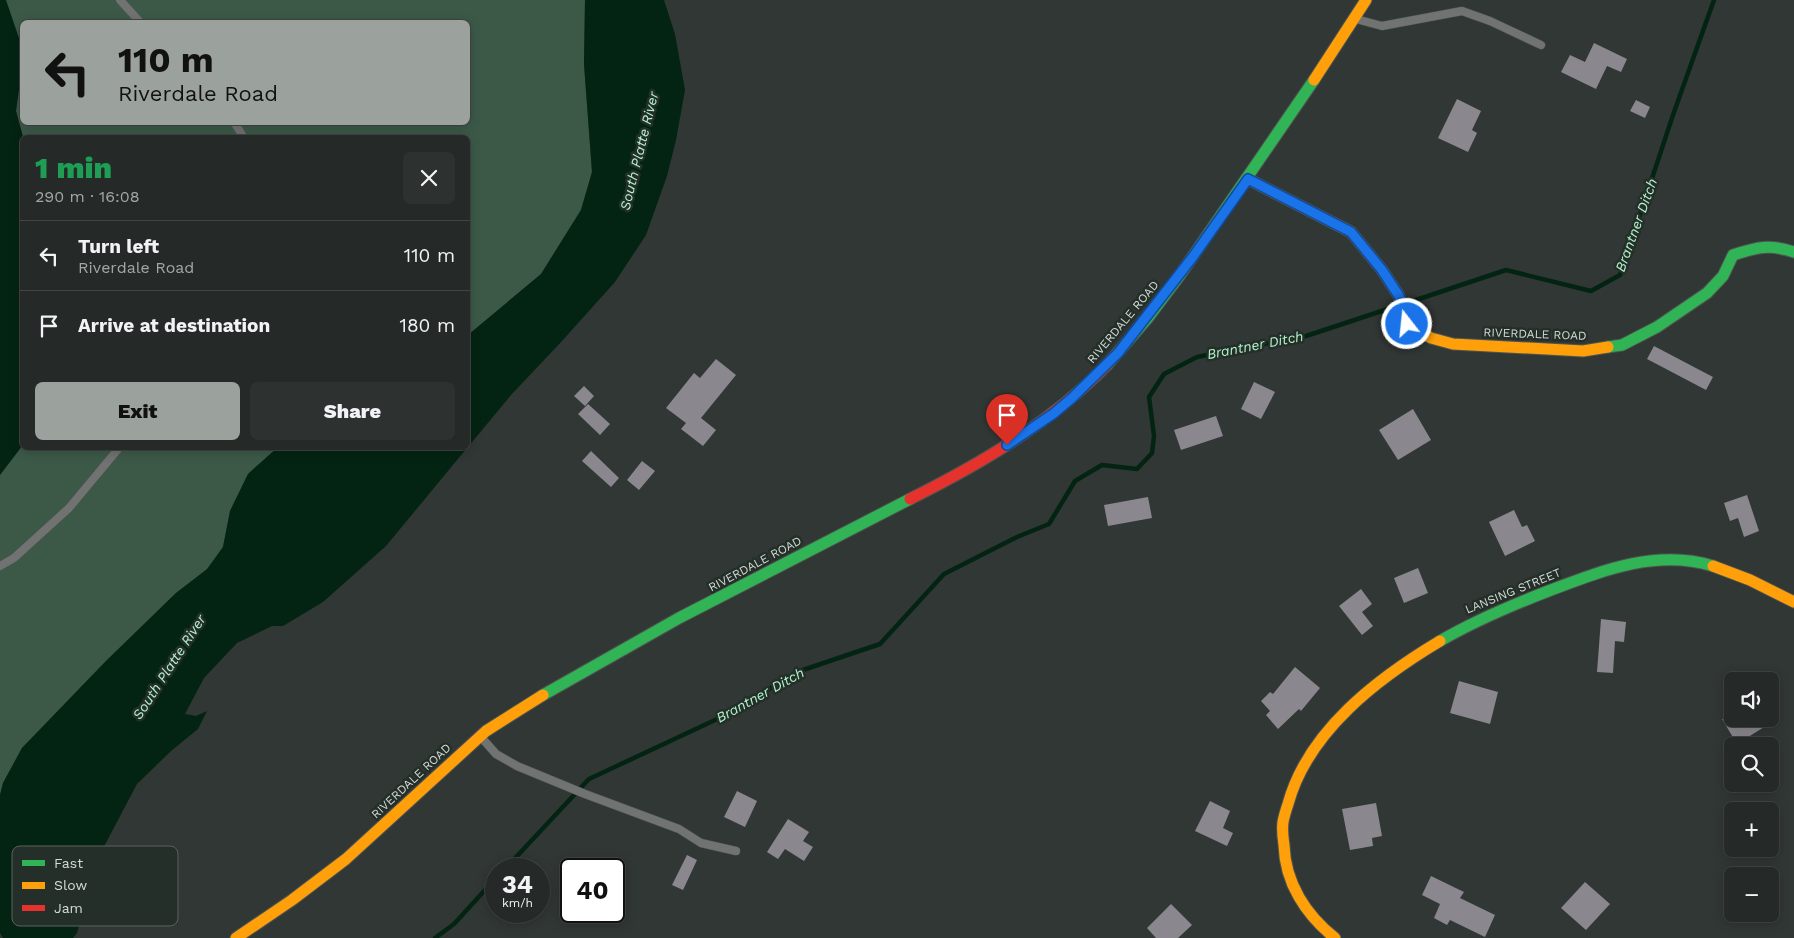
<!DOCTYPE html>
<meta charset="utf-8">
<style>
:root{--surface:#252927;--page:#2d312f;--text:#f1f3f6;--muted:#a3a6a7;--line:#424544;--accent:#9ba29e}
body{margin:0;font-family:"Work Sans",sans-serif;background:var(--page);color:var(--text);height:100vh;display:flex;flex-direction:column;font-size:19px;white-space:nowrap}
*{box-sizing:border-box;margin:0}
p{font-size:16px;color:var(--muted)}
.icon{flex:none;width:28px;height:28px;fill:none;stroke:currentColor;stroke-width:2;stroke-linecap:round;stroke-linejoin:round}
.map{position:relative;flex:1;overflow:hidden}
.side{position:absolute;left:20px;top:135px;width:450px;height:315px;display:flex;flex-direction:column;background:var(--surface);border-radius:8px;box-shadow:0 2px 12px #0003,0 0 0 1px var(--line)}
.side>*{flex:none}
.banner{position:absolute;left:20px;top:20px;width:450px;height:105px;border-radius:8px;box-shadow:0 2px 12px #0003,0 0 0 1px var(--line);background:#9ba29e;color:#111;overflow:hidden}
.tools{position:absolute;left:1724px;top:672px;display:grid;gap:10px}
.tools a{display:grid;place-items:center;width:55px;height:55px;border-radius:8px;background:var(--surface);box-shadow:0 2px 12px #0003,0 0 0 1px var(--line);font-size:25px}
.speed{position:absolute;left:485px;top:858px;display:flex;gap:10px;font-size:25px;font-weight:700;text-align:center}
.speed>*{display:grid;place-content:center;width:65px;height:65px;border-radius:50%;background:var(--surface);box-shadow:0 2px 12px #0003,0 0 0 1px var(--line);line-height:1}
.speed small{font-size:12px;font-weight:400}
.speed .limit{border:2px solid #111;border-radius:8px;background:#fff;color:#111}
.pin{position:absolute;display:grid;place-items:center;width:42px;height:42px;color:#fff;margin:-51px -21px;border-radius:50% 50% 50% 0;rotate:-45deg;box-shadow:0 0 5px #0007}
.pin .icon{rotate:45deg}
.me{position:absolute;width:55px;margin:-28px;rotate:344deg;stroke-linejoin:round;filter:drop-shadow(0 0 4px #0008)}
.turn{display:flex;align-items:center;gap:18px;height:105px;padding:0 15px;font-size:22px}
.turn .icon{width:65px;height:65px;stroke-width:2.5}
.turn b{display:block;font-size:35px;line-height:42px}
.round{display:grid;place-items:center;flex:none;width:52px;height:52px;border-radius:8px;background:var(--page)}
.overview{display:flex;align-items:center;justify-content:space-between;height:85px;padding:0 15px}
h1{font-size:30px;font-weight:800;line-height:38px;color:#1e9e55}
.cta{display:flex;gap:10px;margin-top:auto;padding:10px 15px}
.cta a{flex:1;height:58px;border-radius:8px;background:var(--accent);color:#111;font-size:20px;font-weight:800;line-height:58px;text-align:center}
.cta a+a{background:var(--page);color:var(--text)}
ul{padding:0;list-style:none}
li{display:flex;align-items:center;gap:15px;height:70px;padding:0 15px;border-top:1px solid var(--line)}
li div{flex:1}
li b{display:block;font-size:19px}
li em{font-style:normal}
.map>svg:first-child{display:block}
.green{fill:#3c5948}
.water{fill:#042413}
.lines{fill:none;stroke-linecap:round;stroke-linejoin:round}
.stream{stroke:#042413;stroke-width:4.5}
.building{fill:#8a888e}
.lane-casing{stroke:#4e5450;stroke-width:9}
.fast-casing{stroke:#4e5450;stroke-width:13}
.slow-casing{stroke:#4e5450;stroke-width:13}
.jam-casing{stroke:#4e5450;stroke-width:13}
.lane{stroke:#707371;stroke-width:8}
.fast{stroke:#30b455;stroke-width:11}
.slow{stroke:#ff9f0a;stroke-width:11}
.jam{stroke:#e5322d;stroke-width:11}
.route-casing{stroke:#114b97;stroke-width:12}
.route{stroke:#1a73e8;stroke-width:9}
.labels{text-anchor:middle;stroke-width:5;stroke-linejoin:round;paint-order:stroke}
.street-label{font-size:12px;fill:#d4dbd7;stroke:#252f29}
.water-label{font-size:14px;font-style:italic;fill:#b3f3cc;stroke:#252f29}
.key{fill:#252f29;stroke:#5a635d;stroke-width:1}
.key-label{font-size:14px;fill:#d4dbd7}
</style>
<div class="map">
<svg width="1794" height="938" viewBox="0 0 1794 938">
<rect width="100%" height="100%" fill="#313734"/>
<path class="green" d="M 4,0 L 585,0 L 584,64 L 592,172 L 581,210 L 541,274 L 468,335 L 468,138 L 23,137 L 16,111 L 22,67 L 22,122 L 468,122 L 468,22 L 22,22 L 22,48 Z
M 22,446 L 22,448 L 277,448 L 248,474 L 230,511 L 223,547 L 207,570 L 176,593 L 106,661 L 22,748 L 3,783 L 0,795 L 0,475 Z"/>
<path class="water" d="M 0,0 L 6,0 L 22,47 L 22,67 L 16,111 L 23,137 L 22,446 L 0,475 Z
M 585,0 L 664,0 L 675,34 L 685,90 L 676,140 L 667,176 L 646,235 L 615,282 L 562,341 L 511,395 L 468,447 L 468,335 L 541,274 L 581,210 L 592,172 L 584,64 Z
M 277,448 L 467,448 L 386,546 L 323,602 L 283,626 L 272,626 L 237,643 L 204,678 L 185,714 L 196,716 L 207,711 L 198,729 L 171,751 L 137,784 L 99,856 L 77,933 L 73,938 L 3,938 L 0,933 L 0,795 L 3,783 L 22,748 L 106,661 L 176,593 L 207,569 L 223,547 L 230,511 L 248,474 Z"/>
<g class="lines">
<path class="stream" d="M 1407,303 L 1506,270 L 1591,291 L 1620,275 L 1673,115 L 1714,0
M 505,869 L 589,779 L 730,713 L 797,672 L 880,644 L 944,574 L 1017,537 L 1049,524 L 1075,481 L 1102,465 L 1137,469 L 1152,453 L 1154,436 L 1149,397 L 1164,374 L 1197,357 L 1306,336 L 1397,306
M 435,938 L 454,924 L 496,878"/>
</g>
<path class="building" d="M 1594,43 L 1627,59 L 1621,72 L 1607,66 L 1596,89 L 1561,72 L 1570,55 L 1585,62 Z
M 1457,99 L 1481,111 L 1472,130 L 1477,133 L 1468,152 L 1438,138 Z
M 1636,100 L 1650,107 L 1645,118 L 1630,111 Z
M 1654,346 L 1713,377 L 1706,390 L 1647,359 Z
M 716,359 L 736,375 L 701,418 L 716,430 L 703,446 L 681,429 L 686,423 L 666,408 L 694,373 L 700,378 Z
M 1254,382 L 1275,392 L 1261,419 L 1241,409 Z
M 584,386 L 594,396 L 585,406 L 574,396 Z
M 588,404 L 610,424 L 600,435 L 578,414 Z
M 1413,409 L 1431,440 L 1398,460 L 1379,430 Z
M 1216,416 L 1223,436 L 1181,450 L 1174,430 Z
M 591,451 L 619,478 L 611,487 L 582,461 Z
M 642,461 L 655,471 L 639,490 L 627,480 Z
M 1747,495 L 1759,531 L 1744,537 L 1738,518 L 1730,521 L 1724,503 Z
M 1148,497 L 1152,518 L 1108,526 L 1104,505 Z
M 1514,510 L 1522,527 L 1527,525 L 1535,541 L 1505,556 L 1489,522 Z
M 1418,568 L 1428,593 L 1404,603 L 1394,578 Z
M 1361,589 L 1372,604 L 1362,612 L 1373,626 L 1362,635 L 1339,606 Z
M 1601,619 L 1626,622 L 1624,642 L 1615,641 L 1613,673 L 1597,672 Z
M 1295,667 L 1320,688 L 1301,711 L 1299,709 L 1278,729 L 1266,715 L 1270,711 L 1261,701 L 1270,692 L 1273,694 Z
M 1459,681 L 1498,692 L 1490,724 L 1450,713 Z
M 1722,719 L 1777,719 L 1737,744 Z
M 737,791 L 757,801 L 745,827 L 724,817 Z
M 1210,801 L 1230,811 L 1223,828 L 1233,833 L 1227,846 L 1195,831 Z
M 1376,803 L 1382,836 L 1372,838 L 1373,846 L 1350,850 L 1342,809 Z
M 788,819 L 809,832 L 803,841 L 813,847 L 804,861 L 785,849 L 778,859 L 767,852 Z
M 687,855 L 697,860 L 683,890 L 672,885 Z
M 1431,876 L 1464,892 L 1460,898 L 1495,915 L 1485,937 L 1450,920 L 1447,925 L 1434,918 L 1440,904 L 1422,895 Z
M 1585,882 L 1610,904 L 1586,930 L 1561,908 Z
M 1171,904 L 1192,925 L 1178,938 L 1156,938 L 1147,928 Z"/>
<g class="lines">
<defs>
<path id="lane" d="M 120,0 L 140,22
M 1356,19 L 1382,26 L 1462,11 L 1490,21 L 1541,45
M 234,122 L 244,138
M 0,566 L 14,558 L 69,508 L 119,448
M 481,737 L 496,754 L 517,766 L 585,794 L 679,829 L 701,843 L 736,851"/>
<path id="fast" d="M 1608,347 L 1622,345 L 1657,327 L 1707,293 L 1723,276 L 1733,255 C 1757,247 1770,244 1794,252
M 1107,365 L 1147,319 L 1180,275 L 1314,80
M 1440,641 C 1476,620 1512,605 1551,590 C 1604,570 1657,549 1713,566
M 543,695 L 679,618 L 910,499"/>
<path id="slow" d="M 1314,80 L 1366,0
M 1248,179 L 1351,232 L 1382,270 L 1399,296 L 1407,324 L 1431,338 L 1453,344 L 1583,351 L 1608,347
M 1713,566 L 1750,580 L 1794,602
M 236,938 L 292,900 L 346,859 L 486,731 L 543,695
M 1335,938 C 1306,915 1285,883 1284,845 C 1283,838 1282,829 1283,822 C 1284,816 1286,810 1288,804 C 1308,731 1378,678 1440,641"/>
<path id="jam" d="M 910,499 C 982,463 1050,423 1107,365"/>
</defs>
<use href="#lane" class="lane-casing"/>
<use href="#fast" class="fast-casing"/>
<use href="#slow" class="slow-casing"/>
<use href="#jam" class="jam-casing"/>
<use href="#lane" class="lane"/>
<use href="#fast" class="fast"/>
<use href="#slow" class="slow"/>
<use href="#jam" class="jam"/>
</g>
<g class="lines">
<defs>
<path id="route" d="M 1007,445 L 1053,414 L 1072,398 L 1118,353 L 1192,258 L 1248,179 L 1351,232 L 1382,270 L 1399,296 L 1407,324"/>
</defs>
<use href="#route" class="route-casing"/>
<use href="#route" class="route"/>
</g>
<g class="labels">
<g class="street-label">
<text transform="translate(1123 322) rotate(-50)" y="4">RIVERDALE ROAD</text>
<text transform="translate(1535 334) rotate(2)" y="4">RIVERDALE ROAD</text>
<text transform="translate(755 564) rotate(-28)" y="4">RIVERDALE ROAD</text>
<text transform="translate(1513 591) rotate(-22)" y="4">LANSING STREET</text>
<text transform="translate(411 781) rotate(-43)" y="4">RIVERDALE ROAD</text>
</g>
<g class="water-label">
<text transform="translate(639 151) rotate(-76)" y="5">South Platte River</text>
<text transform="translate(1636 225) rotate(-70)" y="5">Brantner Ditch</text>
<text transform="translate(1255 345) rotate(-11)" y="5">Brantner Ditch</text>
<text transform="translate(169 667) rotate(-57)" y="5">South Platte River</text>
<text transform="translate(760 695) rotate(-29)" y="5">Brantner Ditch</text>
</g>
</g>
<rect x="12" y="846" width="166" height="80" rx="8" class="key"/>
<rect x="22" y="860" width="23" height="6" fill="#30b455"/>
<rect x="22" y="882" width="23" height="7" fill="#ff9f0a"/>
<rect x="22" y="905" width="23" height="6" fill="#e5322d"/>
<g class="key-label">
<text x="54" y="868">Fast</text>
<text x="54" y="890">Slow</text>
<text x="54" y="913">Jam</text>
</g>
</svg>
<div class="tools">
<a><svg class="icon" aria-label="sound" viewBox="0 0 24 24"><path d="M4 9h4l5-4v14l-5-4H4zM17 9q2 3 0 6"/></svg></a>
<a><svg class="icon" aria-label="search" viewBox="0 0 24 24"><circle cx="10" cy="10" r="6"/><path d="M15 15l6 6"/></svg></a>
<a>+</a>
<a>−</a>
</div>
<div class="speed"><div>34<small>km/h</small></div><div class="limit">40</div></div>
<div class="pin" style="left:1007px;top:445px;background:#d93025"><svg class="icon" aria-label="arrive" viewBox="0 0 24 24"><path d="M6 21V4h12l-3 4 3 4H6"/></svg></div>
<svg class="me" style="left:1407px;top:324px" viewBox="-20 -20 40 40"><circle r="17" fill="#1a73e8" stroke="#fff" stroke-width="3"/><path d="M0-11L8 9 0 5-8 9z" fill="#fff"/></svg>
<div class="banner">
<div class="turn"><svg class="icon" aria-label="left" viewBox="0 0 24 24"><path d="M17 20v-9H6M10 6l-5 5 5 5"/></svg><div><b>110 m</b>Riverdale Road</div></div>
</div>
<section class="side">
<div class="overview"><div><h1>1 min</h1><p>290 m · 16:08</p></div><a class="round"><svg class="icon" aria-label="close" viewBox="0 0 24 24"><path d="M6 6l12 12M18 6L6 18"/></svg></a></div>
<ul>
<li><svg class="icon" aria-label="left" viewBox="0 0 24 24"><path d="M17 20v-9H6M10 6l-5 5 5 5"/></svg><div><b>Turn left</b><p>Riverdale Road</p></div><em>110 m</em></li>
<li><svg class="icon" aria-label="arrive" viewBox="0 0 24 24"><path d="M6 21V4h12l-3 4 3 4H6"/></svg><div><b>Arrive at destination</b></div><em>180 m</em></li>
</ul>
<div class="cta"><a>Exit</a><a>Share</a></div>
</section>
</div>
